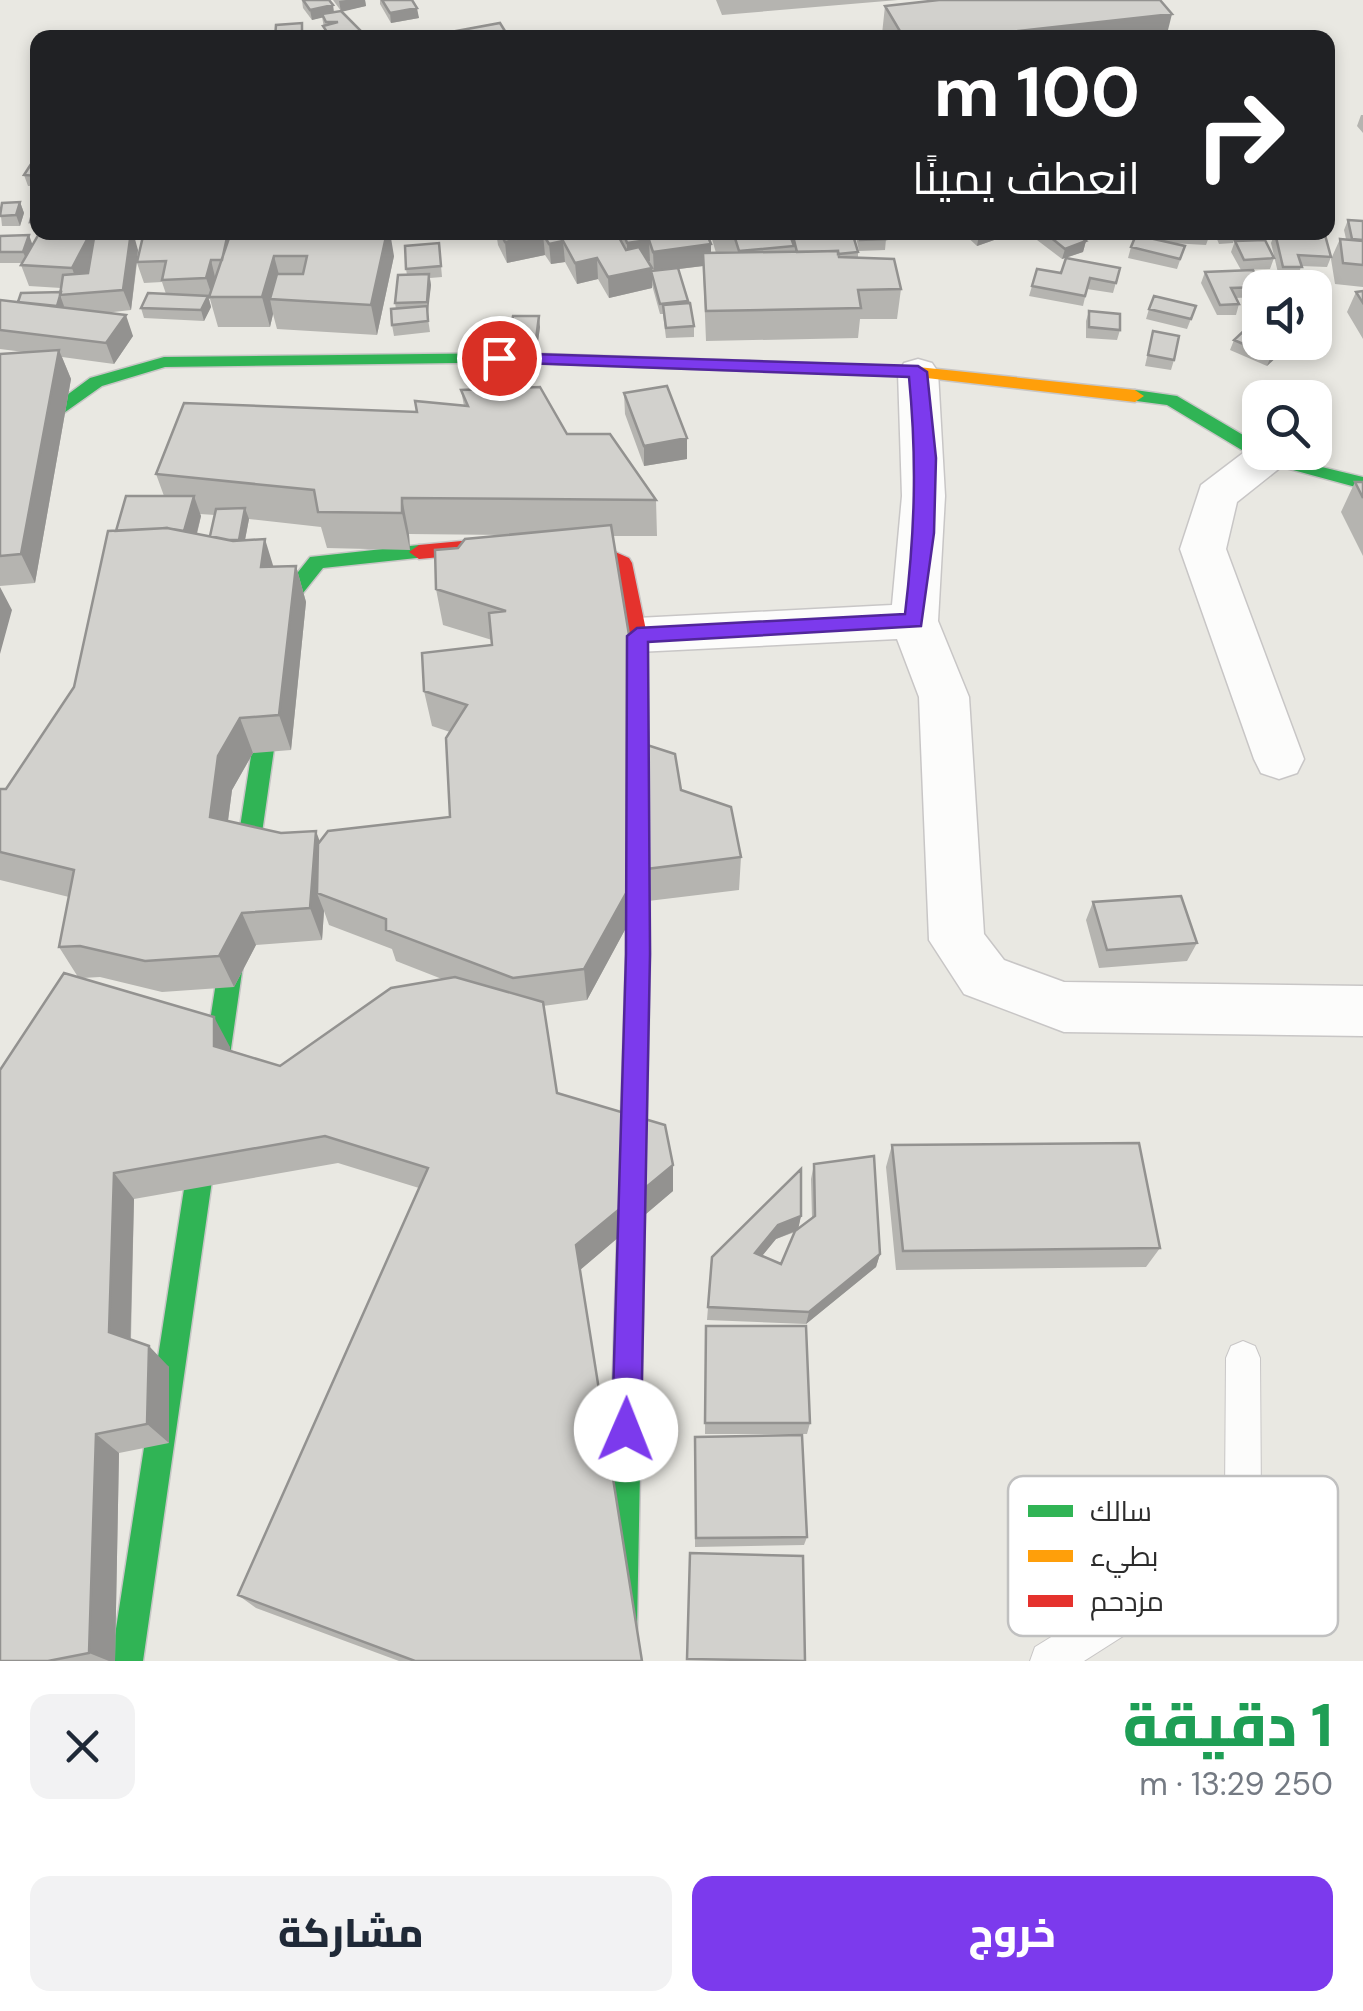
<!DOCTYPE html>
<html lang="ar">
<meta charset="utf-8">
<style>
:root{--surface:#fff;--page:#f2f2f3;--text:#1f2937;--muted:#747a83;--accent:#7c3aed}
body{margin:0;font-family:"DM Sans",Cairo,sans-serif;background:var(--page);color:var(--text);direction:rtl;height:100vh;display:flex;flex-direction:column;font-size:38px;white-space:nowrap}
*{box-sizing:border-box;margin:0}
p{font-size:32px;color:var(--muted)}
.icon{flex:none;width:55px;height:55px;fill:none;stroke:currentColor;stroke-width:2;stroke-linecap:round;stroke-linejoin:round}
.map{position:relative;height:1661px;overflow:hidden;direction:ltr}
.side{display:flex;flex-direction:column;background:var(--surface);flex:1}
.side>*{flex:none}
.hud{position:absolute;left:30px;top:30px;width:1305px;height:210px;border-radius:20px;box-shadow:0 5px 15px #0003;direction:rtl;background:#202124;color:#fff;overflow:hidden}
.fabs{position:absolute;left:1242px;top:270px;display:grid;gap:20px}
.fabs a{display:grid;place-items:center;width:90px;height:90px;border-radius:20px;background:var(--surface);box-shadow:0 5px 15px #0003;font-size:50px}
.pin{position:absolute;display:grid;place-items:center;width:85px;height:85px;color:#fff;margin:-42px;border:5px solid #fff;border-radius:50%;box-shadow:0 2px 10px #0007}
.me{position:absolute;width:110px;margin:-55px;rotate:1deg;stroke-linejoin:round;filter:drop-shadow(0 0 8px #0008)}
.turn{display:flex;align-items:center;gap:35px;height:210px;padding:0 30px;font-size:45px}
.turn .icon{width:130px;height:130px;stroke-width:2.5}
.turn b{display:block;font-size:70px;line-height:85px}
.round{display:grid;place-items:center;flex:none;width:105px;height:105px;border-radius:20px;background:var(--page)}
.head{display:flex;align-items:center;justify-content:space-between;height:170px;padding:0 30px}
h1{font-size:60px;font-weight:800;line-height:75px;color:#1e9e55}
.primary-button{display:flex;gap:20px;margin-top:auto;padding:20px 30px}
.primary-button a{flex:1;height:115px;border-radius:20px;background:var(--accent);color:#fff;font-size:40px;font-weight:800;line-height:115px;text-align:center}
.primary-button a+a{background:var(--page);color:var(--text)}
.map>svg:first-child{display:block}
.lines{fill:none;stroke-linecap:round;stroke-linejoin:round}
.lane-casing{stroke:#c8c6c6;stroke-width:2}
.street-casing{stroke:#c8c6c6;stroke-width:3}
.fast-casing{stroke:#c8c6c6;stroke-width:3}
.slow-casing{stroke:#c8c6c6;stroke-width:3}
.jam-casing{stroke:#c8c6c6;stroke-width:3}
.lane{fill:#fcfcfb;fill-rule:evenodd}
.street{fill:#fcfcfb;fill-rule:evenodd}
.fast{fill:#30b455;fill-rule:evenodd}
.slow{fill:#ff9f0a;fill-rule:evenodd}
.jam{fill:#e5322d;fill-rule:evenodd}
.wall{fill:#b5b4b0;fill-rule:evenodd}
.shaded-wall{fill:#939290}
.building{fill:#d2d1cd;stroke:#939290;stroke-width:2.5}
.route{fill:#7c3aed;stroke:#51269a;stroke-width:2.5}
.key{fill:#fff;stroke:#c0c0c0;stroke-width:2.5}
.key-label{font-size:28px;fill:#2c2c2c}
</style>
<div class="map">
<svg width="1363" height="1661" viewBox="0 0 1363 1661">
<rect width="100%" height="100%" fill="#e9e8e2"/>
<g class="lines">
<defs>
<path id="lane" d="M 1243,1341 L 1255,1346 L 1260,1358 L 1261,1502 L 1208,1582 L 1084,1661 L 1030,1661 L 1035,1647 L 1182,1556 L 1225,1496 L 1226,1358 L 1231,1346 Z"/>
<path id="street" d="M 918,359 L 932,363 L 938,372 L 945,496 L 938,621 L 969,697 L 984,934 L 1004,960 L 1064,982 L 1363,986 L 1363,1036 L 1064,1032 L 964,994 L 929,940 L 919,697 L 897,639 L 637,652 L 620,647 L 613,635 L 620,623 L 637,618 L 892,605 L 902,496 L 898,372 L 904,363 Z
M 1260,444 L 1260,452 L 1285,452 L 1287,457 L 1281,467 L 1237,502 L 1226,549 L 1304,759 L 1297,773 L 1279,779 L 1261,773 L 1254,759 L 1180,549 L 1201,485 L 1251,447 Z"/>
<path id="fast" d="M 514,353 L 520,354 L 520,362 L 165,367 L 102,386 L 61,415 L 10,549 L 0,556 L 0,524 L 44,412 L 90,378 L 164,357 Z
M 1135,390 L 1177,396 L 1260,445 L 1260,452 L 1363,477 L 1363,489 L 1260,461 L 1167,405 L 1129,400 L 1129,392 Z
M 419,545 L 426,547 L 429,552 L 426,557 L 323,568 L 295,603 L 143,1661 L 111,1661 L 275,601 L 310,557 Z
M 638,806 L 646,809 L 649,815 L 650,955 L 637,1628 L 632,1661 L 600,1661 L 605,1628 L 626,955 L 627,815 L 630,809 Z"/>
<path id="slow" d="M 750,361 L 918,367 L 1135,390 L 1144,396 L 1135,402 L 918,377 L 744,370 L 744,362 Z"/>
<path id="jam" d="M 514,353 L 750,361 L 759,366 L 750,371 L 508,362 L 508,354 Z
M 516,536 L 588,540 L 629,558 L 632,563 L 647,635 L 649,815 L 646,821 L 630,821 L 627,815 L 627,635 L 613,567 L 585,554 L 516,550 L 419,559 L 409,552 L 419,545 Z"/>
</defs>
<use href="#lane" class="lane-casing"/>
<use href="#street" class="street-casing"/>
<use href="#fast" class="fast-casing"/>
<use href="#slow" class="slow-casing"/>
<use href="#jam" class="jam-casing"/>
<use href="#lane" class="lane"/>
<use href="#street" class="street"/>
<use href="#fast" class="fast"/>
<use href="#slow" class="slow"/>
<use href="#jam" class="jam"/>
</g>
<path class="wall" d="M 302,0 L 329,0 L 333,5 L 334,12 L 341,11 L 333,0 L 365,0 L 366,6 L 342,11 L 362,32 L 363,38 L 326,38 L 322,17 L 312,20 L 303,8 Z
M 380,0 L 412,0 L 419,18 L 391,23 L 380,4 Z
M 716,0 L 898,0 L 722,15 Z
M 885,6 L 1166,38 L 884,38 L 882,34 Z
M 1361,115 L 1363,115 L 1363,133 L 1357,126 Z
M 38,161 L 38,186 L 28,186 L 24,175 Z
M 38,194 L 38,232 L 35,232 L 30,222 Z
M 20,202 L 24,213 L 20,226 L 2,226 L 0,207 Z
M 1348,220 L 1363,221 L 1363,287 L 1335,284 L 1331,259 L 1340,239 L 1346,239 L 1344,230 Z
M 40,232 L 93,232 L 94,237 L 138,250 L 137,260 L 178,232 L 178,235 L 229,237 L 394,256 L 377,335 L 277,329 L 273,314 L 270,327 L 218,327 L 210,299 L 209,299 L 211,307 L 204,321 L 144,318 L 141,308 L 166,294 L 162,282 L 144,283 L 137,263 L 131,310 L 105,313 L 133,336 L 114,364 L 62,357 L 71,379 L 35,583 L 0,586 L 0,354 L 24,352 L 0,349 L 0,300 L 18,302 L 60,292 L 61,288 L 29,286 L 21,265 L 23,263 L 0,263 L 0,236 L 33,245 Z
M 496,232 L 616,232 L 620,239 L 620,232 L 706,232 L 711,253 L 716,253 L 712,239 L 712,232 L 852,232 L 858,252 L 858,258 L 901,289 L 897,319 L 860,319 L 858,338 L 706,341 L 703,266 L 679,269 L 694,326 L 694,337 L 666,338 L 663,314 L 660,314 L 652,285 L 652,288 L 609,298 L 598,279 L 577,284 L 565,262 L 551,264 L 545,255 L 507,263 L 498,245 Z
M 855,232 L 885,232 L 886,239 L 885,250 L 859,251 Z
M 962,232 L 1017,232 L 977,246 Z
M 1039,232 L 1095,232 L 1084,240 L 1086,241 L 1083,252 L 1062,259 L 1037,240 Z
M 1151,232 L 1209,232 L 1210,234 L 1206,245 L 1171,243 L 1185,246 L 1177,269 L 1128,258 L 1131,247 L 1152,239 Z
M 1214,232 L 1236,232 L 1233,243 L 1219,244 Z
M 1275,233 L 1331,257 L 1327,267 L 1301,266 L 1298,278 L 1279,277 L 1271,243 Z
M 1235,241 L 1274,258 L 1270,269 L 1241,270 L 1231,252 Z
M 439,243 L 442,277 L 430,278 L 431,285 L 427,312 L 430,332 L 394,336 L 392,325 L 396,309 L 395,303 L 407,275 L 406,269 Z
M 1120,268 L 1113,293 L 1087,289 L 1083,306 L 1029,296 L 1032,286 L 1061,273 Z
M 1205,272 L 1260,288 L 1258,297 L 1236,298 L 1239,304 L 1236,315 L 1217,315 L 1201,283 Z
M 1363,291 L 1363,339 L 1347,312 L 1356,292 Z
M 1196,306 L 1187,329 L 1146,319 L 1149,309 Z
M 1089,311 L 1120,330 L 1117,340 L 1086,338 L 1086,321 Z
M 540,327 L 537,349 L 511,349 L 509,338 Z
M 1153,331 L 1174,360 L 1171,370 L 1145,366 Z
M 1234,340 L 1282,352 L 1267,366 L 1230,350 Z
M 461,390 L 567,434 L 656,500 L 657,536 L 613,536 L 647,745 L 681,790 L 741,857 L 739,890 L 640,902 L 587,1000 L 543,1006 L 557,1093 L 673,1165 L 673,1191 L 580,1270 L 642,1661 L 399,1661 L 256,1608 L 238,1595 L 419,1188 L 338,1163 L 134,1199 L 131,1340 L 169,1367 L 169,1443 L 119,1453 L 115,1661 L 0,1661 L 78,977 L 59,947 L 69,897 L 0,880 L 0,789 L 6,789 L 74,687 L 116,531 L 164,496 L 156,474 L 417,412 L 464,406 ZM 200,514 L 215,515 L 210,536 L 197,534 L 201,516 ZM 249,519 L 321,527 L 327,548 L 410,550 L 409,534 L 505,535 L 458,548 L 436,589 L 443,625 L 492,640 L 492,645 L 424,691 L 432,726 L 450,732 L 450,817 L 320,842 L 228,821 L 232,790 L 253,753 L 291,750 L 306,602 L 296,566 L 273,567 L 245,540 ZM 324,911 L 329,925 L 392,949 L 396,961 L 442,979 L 280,1066 L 230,1050 L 230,1047 L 82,978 L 100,977 L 162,992 L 234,987 L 256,945 L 322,940 Z
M 624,393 L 687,459 L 644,466 L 625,414 Z
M 1355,482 L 1363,482 L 1363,556 L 1341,512 Z
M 1093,902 L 1197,943 L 1187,961 L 1099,968 L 1086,920 Z
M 892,1145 L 1160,1248 L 1146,1267 L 896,1270 L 886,1167 Z
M 814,1164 L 880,1254 L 876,1267 L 806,1324 L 707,1320 L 712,1257 L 801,1216 L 798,1228 L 812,1218 L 811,1179 ZM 795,1232 L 781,1264 L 762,1256 L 776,1239 Z
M 706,1326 L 810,1423 L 807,1434 L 705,1434 Z
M 695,1437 L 807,1537 L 804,1545 L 695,1547 Z"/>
<path class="shaded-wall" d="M 346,0 L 365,0 L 366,6 L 341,12 L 339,1 Z
M 333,5 L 334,15 L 312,20 L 310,10 Z
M 417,8 L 419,18 L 391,23 L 390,13 Z
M 1172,14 L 1166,38 L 956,38 Z
M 362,32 L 363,38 L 340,38 Z
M 20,202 L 24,213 L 20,226 L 16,215 Z
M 91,232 L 93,232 L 99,251 L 79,288 L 72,268 Z
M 131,232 L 133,232 L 138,250 L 131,310 L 123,290 Z
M 387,232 L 390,232 L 394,256 L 377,335 L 371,305 Z
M 986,232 L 1017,232 L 977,246 L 979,235 Z
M 1085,232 L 1095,232 L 1083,241 Z
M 543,234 L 545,255 L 507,263 L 505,242 Z
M 29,235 L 33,246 L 28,263 L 23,252 Z
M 649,240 L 650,261 L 627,263 L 627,243 Z
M 563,241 L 565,262 L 551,264 L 549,244 Z
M 1086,241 L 1083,252 L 1062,259 L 1065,249 Z
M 711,244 L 711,265 L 703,253 L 703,266 L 654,272 L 653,252 Z
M 274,256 L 282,286 L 270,299 L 273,314 L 270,327 L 262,297 Z
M 597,258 L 598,279 L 577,284 L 575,263 Z
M 211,260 L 216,281 L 213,299 L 206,278 Z
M 652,268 L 652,288 L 609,298 L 608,277 Z
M 429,274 L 431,285 L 428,312 L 427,302 Z
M 60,295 L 64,306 L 61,316 L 57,306 Z
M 208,296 L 211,307 L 204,321 L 201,310 Z
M 126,315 L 133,336 L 114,364 L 106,343 Z
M 539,316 L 540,327 L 537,349 L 536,339 Z
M 1285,342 L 1282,352 L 1267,366 L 1271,356 Z
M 59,350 L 71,379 L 35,583 L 21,554 Z
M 687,438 L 687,459 L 644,466 L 644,446 Z
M 194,496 L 201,516 L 191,556 L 183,535 Z
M 402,498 L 409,534 L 410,550 L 402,513 Z
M 245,508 L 249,519 L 243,550 L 239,540 Z
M 265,539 L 276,575 L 261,567 Z
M 296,566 L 306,602 L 291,750 L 279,715 Z
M 0,587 L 12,610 L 0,654 Z
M 240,718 L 253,753 L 232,790 L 224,850 L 210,817 L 218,756 Z
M 316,831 L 328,864 L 317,893 L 324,911 L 322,940 L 310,908 Z
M 639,870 L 640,902 L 587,1000 L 584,969 Z
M 242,913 L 256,945 L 234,987 L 219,956 Z
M 214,1017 L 230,1047 L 230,1075 L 214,1046 Z
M 673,1165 L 673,1191 L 580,1270 L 576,1245 Z
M 114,1173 L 134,1199 L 130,1354 L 109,1332 Z
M 801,1216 L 798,1230 L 776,1239 L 753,1267 L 755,1253 L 778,1225 Z
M 880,1254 L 876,1267 L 806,1324 L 809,1312 Z
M 149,1346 L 169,1367 L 169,1443 L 147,1424 Z
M 96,1434 L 119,1453 L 115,1661 L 109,1661 L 89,1653 Z"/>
<path class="building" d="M 303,0 L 329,0 L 333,5 L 310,10 Z
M 382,0 L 412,0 L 417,8 L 390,13 Z
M 939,0 L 1160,0 L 1172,14 L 956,38 L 904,38 L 885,6 Z
M 341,11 L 362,32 L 340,38 L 331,38 L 323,26 L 338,22 L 326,22 L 322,14 Z
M 302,23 L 302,38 L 275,38 L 276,25 Z
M 500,23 L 508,36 L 454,38 L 451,32 Z
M 799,34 L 804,38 L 787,38 Z
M 33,161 L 38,161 L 38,176 L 24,175 Z
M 37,194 L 38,221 L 30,222 Z
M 20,202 L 16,215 L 0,216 L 2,203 Z
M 1348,220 L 1363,221 L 1363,240 L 1352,239 Z
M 40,232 L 91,232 L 72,268 L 21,265 Z
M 95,232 L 131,232 L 123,290 L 60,295 L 63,275 L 88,273 Z
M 144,232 L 174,232 L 174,235 L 228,233 L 222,260 L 211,260 L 206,278 L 162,280 L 166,261 L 137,262 Z
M 344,232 L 387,232 L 371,305 L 270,299 L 277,274 L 303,274 L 307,256 L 274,256 L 262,297 L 209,297 L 230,235 L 343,235 Z
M 500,232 L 616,232 L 626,250 L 639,247 L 652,268 L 608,277 L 597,258 L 575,263 L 563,241 L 549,244 L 543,234 L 505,242 Z
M 623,232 L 706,232 L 711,244 L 653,252 L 649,240 L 627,243 Z
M 733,232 L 789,232 L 794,246 L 739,251 Z
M 792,232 L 852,232 L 858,252 L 838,254 L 838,251 L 797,252 Z
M 859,232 L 885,232 L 886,239 L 860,240 Z
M 1044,232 L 1074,232 L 1086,241 L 1065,249 Z
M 1275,233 L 1325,235 L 1331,257 L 1298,255 L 1302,267 L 1283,267 Z
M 29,235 L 23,252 L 0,252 L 0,236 Z
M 1136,235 L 1185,246 L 1180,259 L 1131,247 Z
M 1340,239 L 1363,241 L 1363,265 L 1343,263 Z
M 1265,240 L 1274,258 L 1244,260 L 1235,241 Z
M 439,243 L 441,266 L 406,269 L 405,246 Z
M 838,251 L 839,257 L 894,259 L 901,289 L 858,290 L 861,308 L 706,311 L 703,253 Z
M 1066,258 L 1120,268 L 1116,283 L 1090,278 L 1085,296 L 1032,286 L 1037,269 L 1061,273 Z
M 678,268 L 688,301 L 660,304 L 651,271 Z
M 1253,270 L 1262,287 L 1231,288 L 1239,304 L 1220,305 L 1205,272 Z
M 429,274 L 427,302 L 395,303 L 398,275 Z
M 1363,291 L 1363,303 L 1356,292 Z
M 61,292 L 57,306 L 18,302 L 21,293 Z
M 148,293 L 208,296 L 201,310 L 141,308 Z
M 1154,296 L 1196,306 L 1191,319 L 1149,309 Z
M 0,300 L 126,315 L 106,343 L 0,330 Z
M 690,303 L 694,326 L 666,328 L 663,305 Z
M 427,306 L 428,321 L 392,325 L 391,309 Z
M 1089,311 L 1120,314 L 1120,330 L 1089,327 Z
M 513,316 L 539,316 L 536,339 L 509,338 Z
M 1250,325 L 1260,330 L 1260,342 L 1285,342 L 1271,356 L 1234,340 Z
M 1153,331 L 1179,336 L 1174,360 L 1148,355 Z
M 59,350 L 21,554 L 0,556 L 0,354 Z
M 667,386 L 687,438 L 644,446 L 624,393 Z
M 540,387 L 567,434 L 610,434 L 656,500 L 402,498 L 402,513 L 318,512 L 314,490 L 156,474 L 184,403 L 417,412 L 415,401 L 468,406 L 461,390 Z
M 1355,482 L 1363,482 L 1363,498 Z
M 126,496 L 194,496 L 184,531 L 167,528 L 116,531 Z
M 245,508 L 239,540 L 229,540 L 210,536 L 216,509 Z
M 611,525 L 647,745 L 675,754 L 681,790 L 731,807 L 741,857 L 639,870 L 584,969 L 513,978 L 386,930 L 386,919 L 317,893 L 318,844 L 328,831 L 450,817 L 446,738 L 467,705 L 424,691 L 422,653 L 492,645 L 489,613 L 506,611 L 436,589 L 435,550 L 458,548 L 465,539 Z
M 167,528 L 233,541 L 265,539 L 261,567 L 296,566 L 279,715 L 240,718 L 218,756 L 210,817 L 281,833 L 316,831 L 310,908 L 242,913 L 219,956 L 145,961 L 80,946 L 59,947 L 74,870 L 0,852 L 0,789 L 6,789 L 74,687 L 108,531 Z
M 1181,896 L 1197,943 L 1107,950 L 1093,902 Z
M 64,973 L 214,1017 L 214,1046 L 280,1066 L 391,988 L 455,977 L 543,1002 L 557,1093 L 665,1125 L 673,1165 L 576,1245 L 642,1661 L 415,1661 L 238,1595 L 428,1168 L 325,1136 L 114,1173 L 109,1332 L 149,1346 L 147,1424 L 96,1434 L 89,1653 L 48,1661 L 0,1661 L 0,1070 Z
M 1139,1143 L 1160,1248 L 903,1251 L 892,1145 Z
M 874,1156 L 880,1254 L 809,1312 L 708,1307 L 712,1257 L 801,1169 L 801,1216 L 778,1225 L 755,1253 L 781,1264 L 795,1231 L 815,1216 L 814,1164 Z
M 706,1326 L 806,1326 L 810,1423 L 705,1423 Z
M 802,1435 L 807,1537 L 696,1538 L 695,1437 Z
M 690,1553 L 803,1556 L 805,1661 L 687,1659 Z"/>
<path class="route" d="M 499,353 L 918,366 L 927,372 L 936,458 L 934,533 L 921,626 L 648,642 L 650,954 L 641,1430 L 637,1440 L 626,1444 L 616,1440 L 612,1430 L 626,954 L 627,636 L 637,628 L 905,614 C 915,531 917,460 909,377 L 493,362 L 491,358 Z"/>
<rect x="1008" y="1476" width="330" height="160" rx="15" class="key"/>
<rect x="1028" y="1505" width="45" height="12" fill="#30b455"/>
<rect x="1028" y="1550" width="45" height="12" fill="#ff9f0a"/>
<rect x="1028" y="1595" width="45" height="12" fill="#e5322d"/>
<g class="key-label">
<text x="1090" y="1521">سالك</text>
<text x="1090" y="1566">بطيء</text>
<text x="1090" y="1611">مزدحم</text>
</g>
</svg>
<div class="fabs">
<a><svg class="icon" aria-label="sound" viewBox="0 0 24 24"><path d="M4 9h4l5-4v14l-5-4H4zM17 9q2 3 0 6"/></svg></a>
<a><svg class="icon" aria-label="search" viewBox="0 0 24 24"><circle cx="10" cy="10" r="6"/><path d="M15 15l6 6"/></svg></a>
</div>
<div class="pin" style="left:499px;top:358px;background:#d93025"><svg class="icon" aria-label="arrive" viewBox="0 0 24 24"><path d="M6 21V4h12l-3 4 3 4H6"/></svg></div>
<svg class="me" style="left:626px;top:1430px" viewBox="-20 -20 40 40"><circle r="19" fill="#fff"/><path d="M0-13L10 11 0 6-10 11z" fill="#7c3aed"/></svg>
<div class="hud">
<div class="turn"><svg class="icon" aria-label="right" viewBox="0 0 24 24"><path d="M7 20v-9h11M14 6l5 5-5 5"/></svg><div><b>100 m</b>انعطف يمينًا</div></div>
</div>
</div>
<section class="side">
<div class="head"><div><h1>1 دقيقة</h1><p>250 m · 13:29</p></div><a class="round"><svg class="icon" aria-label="close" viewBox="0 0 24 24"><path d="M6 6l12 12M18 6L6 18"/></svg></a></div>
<div class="primary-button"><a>خروج</a><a>مشاركة</a></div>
</section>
